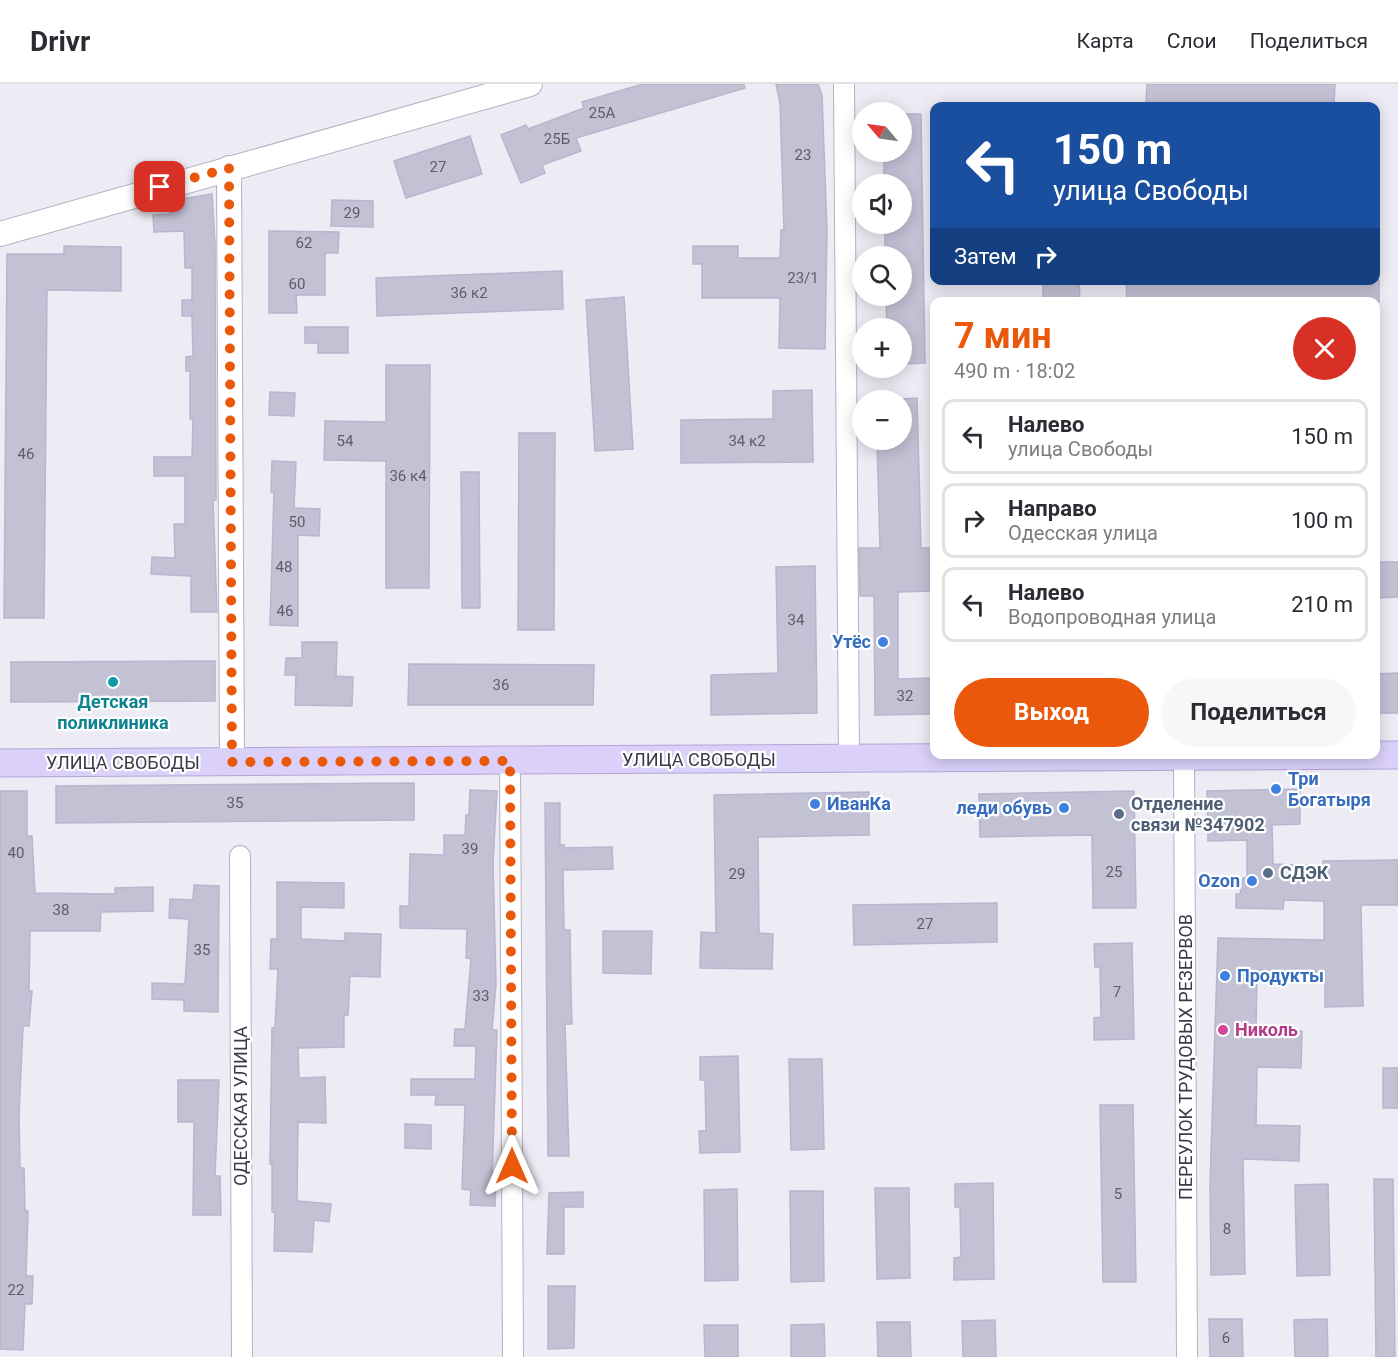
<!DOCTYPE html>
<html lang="ru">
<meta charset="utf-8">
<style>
:root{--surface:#fff;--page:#f7f7f7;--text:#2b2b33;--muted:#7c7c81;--line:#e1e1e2;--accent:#ea580c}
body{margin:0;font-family:Roboto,sans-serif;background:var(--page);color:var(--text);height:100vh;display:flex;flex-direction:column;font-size:22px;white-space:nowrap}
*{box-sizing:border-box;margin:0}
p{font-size:20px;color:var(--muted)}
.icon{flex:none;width:33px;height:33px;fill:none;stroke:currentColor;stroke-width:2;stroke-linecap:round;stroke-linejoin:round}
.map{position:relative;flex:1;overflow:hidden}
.side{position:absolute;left:930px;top:213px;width:450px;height:462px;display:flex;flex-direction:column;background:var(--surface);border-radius:12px;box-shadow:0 3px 15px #0003}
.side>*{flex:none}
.hud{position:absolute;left:930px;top:18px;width:450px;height:183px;border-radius:12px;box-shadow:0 3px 15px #0003;background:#1a4fa0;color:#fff;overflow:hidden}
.needle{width:39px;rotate:299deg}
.controls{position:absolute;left:852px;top:18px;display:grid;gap:12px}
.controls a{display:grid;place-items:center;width:60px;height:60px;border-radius:50%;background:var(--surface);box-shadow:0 3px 15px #0003;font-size:30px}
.pin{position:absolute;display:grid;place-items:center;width:51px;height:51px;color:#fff;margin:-26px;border-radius:12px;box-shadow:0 3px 9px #0006}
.me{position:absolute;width:66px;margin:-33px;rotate:0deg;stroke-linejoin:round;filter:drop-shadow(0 0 4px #0008)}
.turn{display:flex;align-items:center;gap:21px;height:126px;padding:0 24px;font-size:27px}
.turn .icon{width:78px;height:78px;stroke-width:2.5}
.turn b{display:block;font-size:42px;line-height:51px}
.then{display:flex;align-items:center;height:57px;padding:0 24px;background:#0003;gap:12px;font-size:22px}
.round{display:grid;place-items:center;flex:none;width:63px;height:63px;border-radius:32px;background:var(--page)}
.overview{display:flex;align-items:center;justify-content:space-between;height:102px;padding:0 24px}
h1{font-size:36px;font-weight:700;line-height:45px;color:var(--accent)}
.button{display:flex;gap:12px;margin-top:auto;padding:12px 24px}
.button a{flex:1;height:69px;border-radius:36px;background:var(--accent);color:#fff;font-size:24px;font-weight:700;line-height:69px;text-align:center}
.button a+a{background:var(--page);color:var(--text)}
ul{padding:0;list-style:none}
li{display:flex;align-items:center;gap:18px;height:75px;margin:0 12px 9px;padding:0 12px;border:3px solid var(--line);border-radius:12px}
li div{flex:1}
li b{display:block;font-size:22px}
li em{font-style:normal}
header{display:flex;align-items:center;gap:36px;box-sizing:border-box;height:84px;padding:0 30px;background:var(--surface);border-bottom:2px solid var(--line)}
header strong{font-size:28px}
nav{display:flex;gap:33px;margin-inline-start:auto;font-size:21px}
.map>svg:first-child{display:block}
.building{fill:#c3c2d5;stroke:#b8b5cf;stroke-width:1.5}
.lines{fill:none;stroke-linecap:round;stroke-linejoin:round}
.minor-casing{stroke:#b4b1c2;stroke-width:22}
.tertiary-casing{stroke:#b4b1c2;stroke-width:26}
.secondary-casing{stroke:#b1a6d8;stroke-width:29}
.minor{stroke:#fff;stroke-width:20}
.tertiary{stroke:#fff;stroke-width:24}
.secondary{stroke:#dad0fa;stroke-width:27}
.route{stroke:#ea580c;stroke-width:10;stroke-dasharray:0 18}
.shop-dot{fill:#3f7fe0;stroke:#fff;stroke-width:2}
.culture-dot{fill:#0f9aa8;stroke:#fff;stroke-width:2}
.service-dot{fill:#5c6f8a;stroke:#fff;stroke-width:2}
.hotel-dot{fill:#d1479c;stroke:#fff;stroke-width:2}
.labels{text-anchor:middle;stroke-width:4.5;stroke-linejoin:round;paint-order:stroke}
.number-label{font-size:15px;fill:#5d5c6b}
.shop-label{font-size:18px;font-weight:bold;fill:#366cbe;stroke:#fff;text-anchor:end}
.culture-label{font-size:18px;font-weight:bold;fill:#0d838f;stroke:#fff}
.street-label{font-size:18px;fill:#3b3a48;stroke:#fff}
.service-label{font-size:18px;font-weight:bold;fill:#4e5e75;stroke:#fff;text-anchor:start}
.hotel-label{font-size:18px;font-weight:bold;fill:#b23c85;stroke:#fff;text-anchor:start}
</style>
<header>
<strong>Drivr</strong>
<nav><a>Карта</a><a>Слои</a><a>Поделиться</a></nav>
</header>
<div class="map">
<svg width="1398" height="1273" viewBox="0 0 1398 1273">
<rect width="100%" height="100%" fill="#edebf4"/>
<path class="building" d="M 643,0 L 744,0 L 745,4 L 576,54 L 581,67 L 542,81 L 545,89 L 521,99 L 501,51 L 526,41 L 528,45 L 584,24 L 582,18 Z
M 776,0 L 818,0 L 822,11 L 827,146 L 825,265 L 779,264 L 780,214 L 702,214 L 702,180 L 693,180 L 693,162 L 738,162 L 738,174 L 780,174 L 781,146 L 784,146 L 780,19 Z
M 1147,0 L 1335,0 L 1334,22 L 1146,19 Z
M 902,30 L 921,30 L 925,279 L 902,280 L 902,244 L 887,244 L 886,212 L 902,212 L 902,172 L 885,172 L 885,140 L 902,140 L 902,100 L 884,100 L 884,68 L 902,68 Z
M 470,52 L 482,90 L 406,114 L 394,77 Z
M 212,110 L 215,160 L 216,416 L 213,416 L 217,528 L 191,528 L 191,492 L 151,490 L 152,473 L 175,474 L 174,440 L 185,440 L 185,392 L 154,392 L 154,373 L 192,373 L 193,335 L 190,335 L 190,287 L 186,287 L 186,273 L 193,272 L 192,232 L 182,232 L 182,216 L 192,216 L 192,184 L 185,184 L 184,147 L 154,148 L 153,131 L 170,130 L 171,117 Z
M 332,116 L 373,117 L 373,143 L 331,142 Z
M 269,147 L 339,148 L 338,169 L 325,169 L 325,211 L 296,211 L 297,229 L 269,229 Z
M 64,162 L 121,163 L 121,207 L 47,206 L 44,534 L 4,534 L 7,170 L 64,170 Z
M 562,187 L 563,225 L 377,232 L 376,194 Z
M 1043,196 L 1079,196 L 1080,218 L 1043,218 Z
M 1126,196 L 1379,196 L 1379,218 L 1127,218 Z
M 624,213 L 633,365 L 595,367 L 586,216 Z
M 305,243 L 348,243 L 348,269 L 318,269 L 318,259 L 305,259 Z
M 386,281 L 430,281 L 429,504 L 386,504 L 386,377 L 324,376 L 325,337 L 386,338 Z
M 812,306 L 813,378 L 681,379 L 681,336 L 773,335 L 773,307 Z
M 270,308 L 295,309 L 294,332 L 269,331 Z
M 917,314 L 921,464 L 930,464 L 930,507 L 898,508 L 898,595 L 934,594 L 934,630 L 875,631 L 874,512 L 860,512 L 859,464 L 880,464 L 877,356 L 902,356 L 902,315 Z
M 519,349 L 555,349 L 554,546 L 518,546 Z
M 272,377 L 296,378 L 294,424 L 320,425 L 319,452 L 298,451 L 298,542 L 270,541 L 274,408 L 271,408 Z
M 461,388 L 479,388 L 480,524 L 462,524 Z
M 1376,478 L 1398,478 L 1398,513 L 1376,514 Z
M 815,482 L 817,629 L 711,631 L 711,591 L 778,589 L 776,483 Z
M 302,558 L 337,558 L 336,592 L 353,593 L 352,622 L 295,621 L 296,591 L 285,591 L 286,574 L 302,574 Z
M 215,577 L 215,617 L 11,618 L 11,578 Z
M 409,580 L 594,581 L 593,621 L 408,621 Z
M 1398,589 L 1398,629 L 1376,629 L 1376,590 Z
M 414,699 L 414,736 L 56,739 L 56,702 Z
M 1300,705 L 1300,740 L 1272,741 L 1273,780 L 1323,782 L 1323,777 L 1398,776 L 1398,821 L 1361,821 L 1363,922 L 1325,923 L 1325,888 L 1257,886 L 1256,946 L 1302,947 L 1301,984 L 1257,983 L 1256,1041 L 1300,1042 L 1299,1077 L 1243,1075 L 1245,1190 L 1211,1191 L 1210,1100 L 1218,854 L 1324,856 L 1324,817 L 1284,816 L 1283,825 L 1236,824 L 1236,810 L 1240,810 L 1243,794 L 1247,794 L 1247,756 L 1208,757 L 1207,707 Z
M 470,706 L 497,707 L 493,778 L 496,900 L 492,946 L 497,946 L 492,1093 L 496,1093 L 495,1122 L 470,1121 L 471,1106 L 462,1105 L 465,1021 L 435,1021 L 436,1011 L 411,1011 L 411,995 L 475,995 L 476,962 L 454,962 L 455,945 L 465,945 L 471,875 L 466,874 L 467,845 L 400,844 L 400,822 L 409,822 L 410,770 L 444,771 L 444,751 L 465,751 L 466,731 L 469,731 Z
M 0,707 L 27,707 L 27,752 L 32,752 L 35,809 L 115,810 L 115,804 L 153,803 L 153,827 L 101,828 L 100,847 L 30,847 L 29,907 L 32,907 L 29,942 L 23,942 L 19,1030 L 20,1084 L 24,1084 L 25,1127 L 28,1127 L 26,1192 L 33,1192 L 32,1220 L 25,1220 L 23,1266 L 0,1265 Z
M 1134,707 L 1136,824 L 1093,824 L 1092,751 L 980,753 L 979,710 Z
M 869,708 L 869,751 L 758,753 L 759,849 L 773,850 L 772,885 L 700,884 L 701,848 L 716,849 L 714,711 Z
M 545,719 L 560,719 L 560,761 L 564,761 L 564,764 L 612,763 L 613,785 L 563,786 L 564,846 L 570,846 L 571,908 L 572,940 L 565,940 L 569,1072 L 548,1072 Z
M 277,798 L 344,799 L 344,824 L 301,823 L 301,855 L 345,857 L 345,849 L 381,850 L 380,893 L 350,892 L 348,931 L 344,931 L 344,963 L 298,964 L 299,994 L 325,993 L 326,1039 L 298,1038 L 297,1117 L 331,1120 L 329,1138 L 314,1136 L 312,1168 L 274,1167 L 275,1128 L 272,1128 L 272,1080 L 270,1080 L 272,944 L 275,944 L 278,885 L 270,885 L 271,855 L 277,855 Z
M 194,801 L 219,802 L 218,928 L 184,927 L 184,916 L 152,915 L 152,899 L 185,900 L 189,835 L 169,834 L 170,815 L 193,816 Z
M 997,819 L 997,858 L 854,861 L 853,821 Z
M 603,847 L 652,847 L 651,890 L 603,889 Z
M 1132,859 L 1134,955 L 1094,956 L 1094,934 L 1101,933 L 1100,883 L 1095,883 L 1094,860 Z
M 738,972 L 740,1068 L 700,1069 L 699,1047 L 706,1047 L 705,996 L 700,996 L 700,973 Z
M 789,975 L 822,975 L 824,1065 L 791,1066 Z
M 1383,984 L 1398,984 L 1398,1024 L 1383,1024 Z
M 178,996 L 219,996 L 215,1092 L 220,1092 L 221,1131 L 193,1131 L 194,1038 L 178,1038 Z
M 1100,1021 L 1133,1021 L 1136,1198 L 1103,1198 Z
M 405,1040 L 431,1041 L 431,1065 L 405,1064 Z
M 1374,1095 L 1393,1095 L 1395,1273 L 1376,1273 Z
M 993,1099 L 994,1195 L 954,1196 L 954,1174 L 961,1173 L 960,1123 L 955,1123 L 955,1100 Z
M 1328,1100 L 1330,1191 L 1297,1192 L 1295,1101 Z
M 875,1104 L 909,1104 L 910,1194 L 877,1195 Z
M 737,1105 L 738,1196 L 705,1197 L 704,1106 Z
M 790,1107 L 823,1107 L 824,1197 L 791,1198 Z
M 583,1108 L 583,1123 L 564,1123 L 564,1170 L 547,1170 L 549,1109 Z
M 548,1202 L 575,1202 L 574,1264 L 548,1265 Z
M 1209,1235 L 1242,1235 L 1243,1273 L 1210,1273 Z
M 1327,1235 L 1328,1273 L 1295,1273 L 1294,1236 Z
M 995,1236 L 996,1273 L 963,1273 L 962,1237 Z
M 877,1238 L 910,1238 L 911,1273 L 878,1273 Z
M 824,1240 L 825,1273 L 791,1273 L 791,1241 Z
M 704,1241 L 738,1241 L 738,1273 L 705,1273 Z"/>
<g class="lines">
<defs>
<path id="minor" d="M 844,0 L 849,675
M 1184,674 L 1187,1273
M 510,677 L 513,1273
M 240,772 L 242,1273"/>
<path id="tertiary" d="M 229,84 L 232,678
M 0,150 L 530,0"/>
<path id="secondary" d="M 0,679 L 1398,671"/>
</defs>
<use href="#minor" class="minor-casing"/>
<use href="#tertiary" class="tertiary-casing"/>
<use href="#secondary" class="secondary-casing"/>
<use href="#minor" class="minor"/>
<use href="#tertiary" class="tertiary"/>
<use href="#secondary" class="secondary"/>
</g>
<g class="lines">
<path class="route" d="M 160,103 L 229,84 L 232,678 L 510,677 L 512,1082"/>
</g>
<g class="shop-dot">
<circle cx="883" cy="558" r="6"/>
<circle cx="1276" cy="705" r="6"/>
<circle cx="815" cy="720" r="6"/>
<circle cx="1064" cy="724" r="6"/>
<circle cx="1252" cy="797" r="6"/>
<circle cx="1225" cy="892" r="6"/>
</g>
<circle class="culture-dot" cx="113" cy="598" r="6"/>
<g class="service-dot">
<circle cx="1119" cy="730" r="6"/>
<circle cx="1268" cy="789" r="6"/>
</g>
<circle class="hotel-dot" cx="1223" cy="946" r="6"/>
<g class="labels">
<g class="number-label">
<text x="602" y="34">25А</text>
<text x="557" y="60">25Б</text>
<text x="803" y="76">23</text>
<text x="438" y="88">27</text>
<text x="352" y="134">29</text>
<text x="304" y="164">62</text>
<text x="803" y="199">23/1</text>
<text x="297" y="205">60</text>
<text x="469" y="214">36 к2</text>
<text x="345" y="362">54</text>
<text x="747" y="362">34 к2</text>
<text x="26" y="375">46</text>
<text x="408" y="397">36 к4</text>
<text x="297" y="443">50</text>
<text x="284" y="488">48</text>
<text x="285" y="532">46</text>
<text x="796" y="541">34</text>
<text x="501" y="606">36</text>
<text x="905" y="617">32</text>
<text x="235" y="724">35</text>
<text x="470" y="770">39</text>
<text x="16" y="774">40</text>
<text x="1114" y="793">25</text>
<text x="737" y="795">29</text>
<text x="61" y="831">38</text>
<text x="925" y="845">27</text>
<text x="202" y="871">35</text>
<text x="1117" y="913">7</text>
<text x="481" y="917">33</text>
<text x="1118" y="1115">5</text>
<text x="1227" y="1150">8</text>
<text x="16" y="1211">22</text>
<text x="1226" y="1259">6</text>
</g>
<g class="shop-label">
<text x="871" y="564">Утёс</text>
<text x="1288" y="701" text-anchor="start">Три<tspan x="1288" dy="21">Богатыря</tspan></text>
<text x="827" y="726" text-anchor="start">ИванКа</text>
<text x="1052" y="730">леди обувь</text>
<text x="1240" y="803">Ozon</text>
<text x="1237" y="898" text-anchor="start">Продукты</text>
</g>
<g class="culture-label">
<text x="113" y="624">Детская<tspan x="113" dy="21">поликлиника</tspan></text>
</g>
<g class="street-label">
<text x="699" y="682">УЛИЦА СВОБОДЫ</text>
<text x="123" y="685">УЛИЦА СВОБОДЫ</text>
<text transform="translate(1186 973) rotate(-90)" y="6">ПЕРЕУЛОК ТРУДОВЫХ РЕЗЕРВОВ</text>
<text transform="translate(241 1022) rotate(-90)" y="6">ОДЕССКАЯ УЛИЦА</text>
</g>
<g class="service-label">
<text x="1131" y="726">Отделение<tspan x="1131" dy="21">связи №347902</tspan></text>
<text x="1280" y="795">СДЭК</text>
</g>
<g class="hotel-label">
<text x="1235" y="952">Николь</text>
</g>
</g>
</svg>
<div class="controls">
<a><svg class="needle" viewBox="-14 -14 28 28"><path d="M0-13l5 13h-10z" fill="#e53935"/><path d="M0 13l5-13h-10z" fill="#7c7c81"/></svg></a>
<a><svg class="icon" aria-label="sound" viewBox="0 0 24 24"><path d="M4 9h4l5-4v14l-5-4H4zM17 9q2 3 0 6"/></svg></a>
<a><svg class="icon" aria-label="search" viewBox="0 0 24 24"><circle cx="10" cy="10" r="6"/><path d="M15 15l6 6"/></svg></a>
<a>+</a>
<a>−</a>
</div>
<div class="pin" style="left:160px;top:103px;background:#d93025"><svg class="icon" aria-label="arrive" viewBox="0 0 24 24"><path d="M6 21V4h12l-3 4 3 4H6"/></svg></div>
<svg class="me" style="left:512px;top:1082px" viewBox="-20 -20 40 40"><path d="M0-17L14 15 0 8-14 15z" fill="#ea580c" stroke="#fff" stroke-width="4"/></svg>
<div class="hud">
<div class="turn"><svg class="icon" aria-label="left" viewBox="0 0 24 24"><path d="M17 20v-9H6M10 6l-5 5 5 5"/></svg><div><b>150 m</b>улица Свободы</div></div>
<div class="then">Затем<svg class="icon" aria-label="right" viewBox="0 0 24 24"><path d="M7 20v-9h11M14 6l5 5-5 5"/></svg></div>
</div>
<section class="side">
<div class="overview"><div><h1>7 мин</h1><p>490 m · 18:02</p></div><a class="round" style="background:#d93025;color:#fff"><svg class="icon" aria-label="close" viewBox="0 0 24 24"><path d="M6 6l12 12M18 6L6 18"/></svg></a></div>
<ul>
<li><svg class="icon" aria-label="left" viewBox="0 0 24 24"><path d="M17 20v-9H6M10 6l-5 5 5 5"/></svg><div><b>Налево</b><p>улица Свободы</p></div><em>150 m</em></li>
<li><svg class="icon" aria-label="right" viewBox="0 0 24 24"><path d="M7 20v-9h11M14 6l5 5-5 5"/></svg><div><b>Направо</b><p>Одесская улица</p></div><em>100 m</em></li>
<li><svg class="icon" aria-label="left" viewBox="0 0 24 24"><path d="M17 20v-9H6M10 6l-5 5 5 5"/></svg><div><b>Налево</b><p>Водопроводная улица</p></div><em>210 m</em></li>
</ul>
<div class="button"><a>Выход</a><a>Поделиться</a></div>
</section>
</div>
